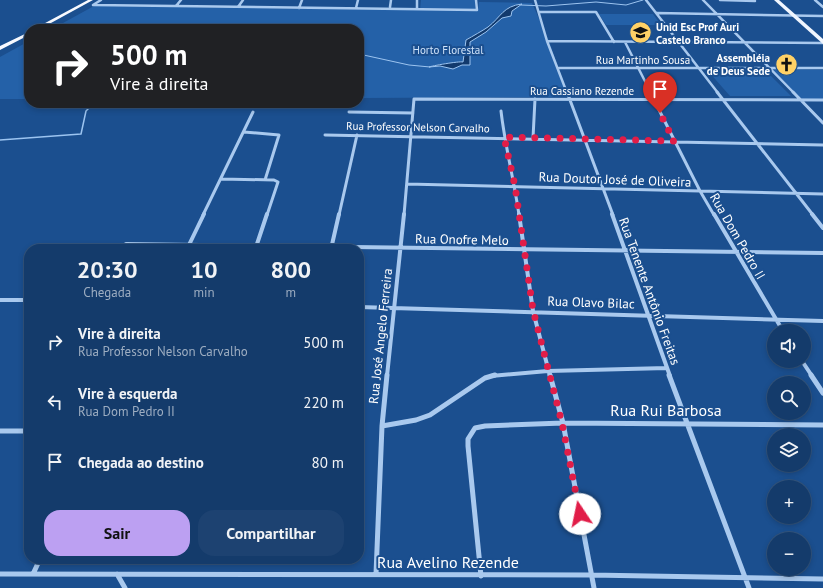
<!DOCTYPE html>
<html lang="pt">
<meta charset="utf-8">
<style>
:root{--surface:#143b6b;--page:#1d4271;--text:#f1f3f6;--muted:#9dadc1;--line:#33557e;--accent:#bca0f2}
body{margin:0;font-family:"PT Sans",sans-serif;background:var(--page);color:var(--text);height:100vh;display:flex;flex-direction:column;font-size:15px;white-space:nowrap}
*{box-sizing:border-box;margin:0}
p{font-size:13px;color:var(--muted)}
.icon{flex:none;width:22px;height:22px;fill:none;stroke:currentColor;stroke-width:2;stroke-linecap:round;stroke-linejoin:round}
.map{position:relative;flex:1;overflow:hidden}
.sheet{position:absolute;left:24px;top:244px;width:340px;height:320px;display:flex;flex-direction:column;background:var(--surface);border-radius:16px;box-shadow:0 2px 6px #0003,0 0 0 1px var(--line)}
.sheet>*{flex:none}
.banner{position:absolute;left:24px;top:24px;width:340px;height:84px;border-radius:16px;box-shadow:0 2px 6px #0003,0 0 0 1px var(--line);background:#202124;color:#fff;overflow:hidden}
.controls{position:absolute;left:767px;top:324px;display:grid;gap:8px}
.controls a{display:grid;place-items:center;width:44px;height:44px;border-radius:50%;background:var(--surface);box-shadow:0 2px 6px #0003,0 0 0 1px var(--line);font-size:20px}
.pin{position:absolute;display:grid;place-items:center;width:34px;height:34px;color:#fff;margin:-41px -17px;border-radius:50% 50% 50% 0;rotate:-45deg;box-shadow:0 0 4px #0007}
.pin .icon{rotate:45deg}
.me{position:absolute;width:44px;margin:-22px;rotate:349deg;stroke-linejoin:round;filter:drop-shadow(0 0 3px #0008)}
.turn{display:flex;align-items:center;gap:14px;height:84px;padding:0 20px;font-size:18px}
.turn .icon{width:52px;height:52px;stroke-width:2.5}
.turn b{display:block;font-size:28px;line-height:34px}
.eta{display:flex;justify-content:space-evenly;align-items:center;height:68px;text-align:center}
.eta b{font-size:24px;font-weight:600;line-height:28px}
.action{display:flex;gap:8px;margin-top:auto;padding:8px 20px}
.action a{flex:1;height:46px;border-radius:16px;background:var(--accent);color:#111;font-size:16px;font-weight:600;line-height:46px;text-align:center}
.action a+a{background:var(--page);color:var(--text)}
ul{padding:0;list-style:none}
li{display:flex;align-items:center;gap:12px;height:60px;padding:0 20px}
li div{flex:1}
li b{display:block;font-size:15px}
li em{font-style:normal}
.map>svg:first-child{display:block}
.green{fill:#2461a8}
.water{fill:#123a6d;stroke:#9cc4f0}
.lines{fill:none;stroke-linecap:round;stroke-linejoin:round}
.stream-far1{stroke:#9cc4f0;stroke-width:1}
.stream{stroke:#9cc4f0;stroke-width:1.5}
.minor-far3{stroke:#a9c9ee;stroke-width:2.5}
.minor-far2{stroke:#a9c9ee;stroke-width:3}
.minor-far1{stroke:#a9c9ee;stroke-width:4}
.minor{stroke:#a9c9ee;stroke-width:5}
.primary{fill:#f0f6ff;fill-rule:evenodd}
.trunk{fill:#f8faff;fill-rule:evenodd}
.route{stroke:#e11d48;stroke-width:7;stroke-dasharray:0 12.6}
.labels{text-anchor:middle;stroke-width:4;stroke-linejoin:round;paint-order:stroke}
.far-poi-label{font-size:11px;font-weight:bold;fill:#fff;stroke:#1b4f8f;text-anchor:start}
.far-park-label{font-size:11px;fill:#cfe3fa;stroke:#1b4f8f}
.far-street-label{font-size:11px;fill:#fff;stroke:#1b4f8f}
.street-label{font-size:13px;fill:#fff;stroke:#1b4f8f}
.near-street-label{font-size:16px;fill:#fff;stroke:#1b4f8f}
</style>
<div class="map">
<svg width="823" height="588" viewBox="0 0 823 588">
<rect width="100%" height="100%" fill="#1b4f8f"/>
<path class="green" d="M 421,0 L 475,0 L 476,11 L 478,11 L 479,2 L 532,3 L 549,41 L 568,97 L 359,98 L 359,29 L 52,29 L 94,6 L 420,10 Z
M 599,14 L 653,14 L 661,25 L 606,25 Z
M 29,41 L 29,99 L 0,99 L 0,57 Z
M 771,69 L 823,70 L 823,99 L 799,99 Z
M 765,70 L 791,96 L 730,96 L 708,71 Z"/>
<path class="water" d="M 522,4 L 512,11 L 511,16 L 502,18 L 486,32 L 470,42 L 470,65 L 462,65 L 453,69 L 440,66 L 429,67 C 431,66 459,61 463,62 L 466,40 C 473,36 482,31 488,27 C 501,17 503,6 522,4 Z"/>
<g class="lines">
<path class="stream-far1" d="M 521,5 L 546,6 L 596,2 L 626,5 L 643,0
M 359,54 L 409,65 L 430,67"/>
<path class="stream" d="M 0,140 L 81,134 L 86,111 L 94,103"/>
<path class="minor-far3" d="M 101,0 L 93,5 L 477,10 L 476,0
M 417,0 L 417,9
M 535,0 L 547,41 L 567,93
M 646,0 L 718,93
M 703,0 L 794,93
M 720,0 L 755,1
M 815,0 L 823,7
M 176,6 L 181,0
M 238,7 L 243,0
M 390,7 L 391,0
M 299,8 L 302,0
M 356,8 L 358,0
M 539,12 L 596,12 L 614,42
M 657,13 L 823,16
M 547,41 L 823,43
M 625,42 L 651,93
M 559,68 L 823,68"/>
<path class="minor-far2" d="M 567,92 L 613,215
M 650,92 L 700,191 L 714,215
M 717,92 L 813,215
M 793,92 L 823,123
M 501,111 C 505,146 514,180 519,215
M 349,112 L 413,113
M 244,132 L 279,135 L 265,180
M 325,135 L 823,145
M 533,138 L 535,99
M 221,179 L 274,180 L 278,182 L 267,215
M 407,184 L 823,194
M 203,215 L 253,112
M 339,215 L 357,135
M 404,215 L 414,99 L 823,100"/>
<path class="minor-far1" d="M 519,214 L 533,311 L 550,376
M 612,214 L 670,376
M 714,214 L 783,331
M 812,214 L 823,228
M 126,244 L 823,253
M 256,247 L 267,214
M 187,249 L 204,214
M 331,249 L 339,214
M 0,300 L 29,300
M 359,307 L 823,321
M 802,361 L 812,376
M 387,376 L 404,214
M 491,376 L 548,371 L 667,368"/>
<path class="minor" d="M 550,375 L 563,423 L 594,588
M 669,375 L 749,588
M 811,375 L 823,393
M 382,426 L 416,420 L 430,415 L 485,378 L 495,375
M 0,431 L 29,431
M 0,574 L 591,575 L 823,579
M 33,574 L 40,559
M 117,574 L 125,588
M 376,574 L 382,426 L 387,375
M 481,576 L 468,446 L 468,439 L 475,428 L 485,426 L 563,423 L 823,425"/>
<path class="primary" d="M 774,0 L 779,0 L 823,39 L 823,44 Z"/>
<path class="trunk" d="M 88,0 L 93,0 L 40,29 L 34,29 Z
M 29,32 L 29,35 L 0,50 L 0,46 Z"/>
</g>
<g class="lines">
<path class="route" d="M 580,514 L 562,423 L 533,310 L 515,186 L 504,137 L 674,141 L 660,113"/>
</g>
<defs>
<symbol id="school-disc" viewBox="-11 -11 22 22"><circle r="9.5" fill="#ffd166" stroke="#1b4f8f"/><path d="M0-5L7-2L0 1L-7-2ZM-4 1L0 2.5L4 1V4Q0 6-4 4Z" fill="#111"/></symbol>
<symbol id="church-disc" viewBox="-11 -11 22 22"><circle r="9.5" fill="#ffd166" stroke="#1b4f8f"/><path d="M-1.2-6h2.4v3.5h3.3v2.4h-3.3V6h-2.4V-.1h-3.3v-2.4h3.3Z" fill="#111"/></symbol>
</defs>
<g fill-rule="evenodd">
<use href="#school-disc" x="628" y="20" width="25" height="25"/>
<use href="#church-disc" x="774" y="52" width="25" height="25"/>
</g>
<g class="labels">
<g class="far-poi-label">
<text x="656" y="31">Unid Esc Prof Auri<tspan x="656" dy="13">Castelo Branco</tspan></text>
<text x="770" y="62" text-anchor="end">Assembléia<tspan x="770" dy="13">de Deus Sede</tspan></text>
</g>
<g class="far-park-label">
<text x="448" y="54">Horto Florestal</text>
</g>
<g class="far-street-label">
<text x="643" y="64">Rua Martinho Sousa</text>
<text x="582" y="95">Rua Cassiano Rezende</text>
<text transform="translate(418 127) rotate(1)" y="4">Rua Professor Nelson Carvalho</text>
</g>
<g class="street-label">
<text transform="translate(615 179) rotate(2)" y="5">Rua Doutor José de Oliveira</text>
<text transform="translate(738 236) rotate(60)" y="5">Rua Dom Pedro II</text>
<text transform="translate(462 239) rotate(1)" y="5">Rua Onofre Melo</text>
<text transform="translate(650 291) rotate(70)" y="5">Rua Tenente Antônio Freitas</text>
<text transform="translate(591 302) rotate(2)" y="5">Rua Olavo Bilac</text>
<text transform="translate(380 336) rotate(-84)" y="5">Rua José Angelo Ferreira</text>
</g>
<g class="near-street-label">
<text x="666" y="416">Rua Rui Barbosa</text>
<text x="448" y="568">Rua Avelino Rezende</text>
</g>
</g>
</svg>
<div class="controls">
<a><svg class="icon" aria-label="sound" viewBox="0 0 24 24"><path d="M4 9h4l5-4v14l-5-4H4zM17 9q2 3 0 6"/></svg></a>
<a><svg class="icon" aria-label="search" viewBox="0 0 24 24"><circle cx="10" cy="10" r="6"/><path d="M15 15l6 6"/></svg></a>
<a><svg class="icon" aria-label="layers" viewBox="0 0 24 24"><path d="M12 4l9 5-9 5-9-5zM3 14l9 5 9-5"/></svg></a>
<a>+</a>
<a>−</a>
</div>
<div class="pin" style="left:660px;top:113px;background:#d93025"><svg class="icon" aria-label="arrive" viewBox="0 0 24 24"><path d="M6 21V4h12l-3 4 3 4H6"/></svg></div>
<svg class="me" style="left:580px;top:514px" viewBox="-20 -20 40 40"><circle r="19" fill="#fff"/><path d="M0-13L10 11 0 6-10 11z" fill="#e11d48"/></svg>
<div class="banner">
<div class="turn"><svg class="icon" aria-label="right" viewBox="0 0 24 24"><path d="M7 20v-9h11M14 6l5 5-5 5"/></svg><div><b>500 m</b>Vire à direita</div></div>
</div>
<section class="sheet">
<div class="eta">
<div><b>20:30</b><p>Chegada</p></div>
<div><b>10</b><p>min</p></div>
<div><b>800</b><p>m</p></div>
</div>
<ul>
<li><svg class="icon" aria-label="right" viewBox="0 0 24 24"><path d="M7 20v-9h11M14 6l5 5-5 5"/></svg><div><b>Vire à direita</b><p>Rua Professor Nelson Carvalho</p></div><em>500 m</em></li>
<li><svg class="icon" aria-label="left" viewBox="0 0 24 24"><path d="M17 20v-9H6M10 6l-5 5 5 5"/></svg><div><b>Vire à esquerda</b><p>Rua Dom Pedro II</p></div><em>220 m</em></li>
<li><svg class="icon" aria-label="arrive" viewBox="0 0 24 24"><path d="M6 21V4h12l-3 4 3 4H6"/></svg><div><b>Chegada ao destino</b></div><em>80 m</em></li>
</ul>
<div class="action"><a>Sair</a><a>Compartilhar</a></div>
</section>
</div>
